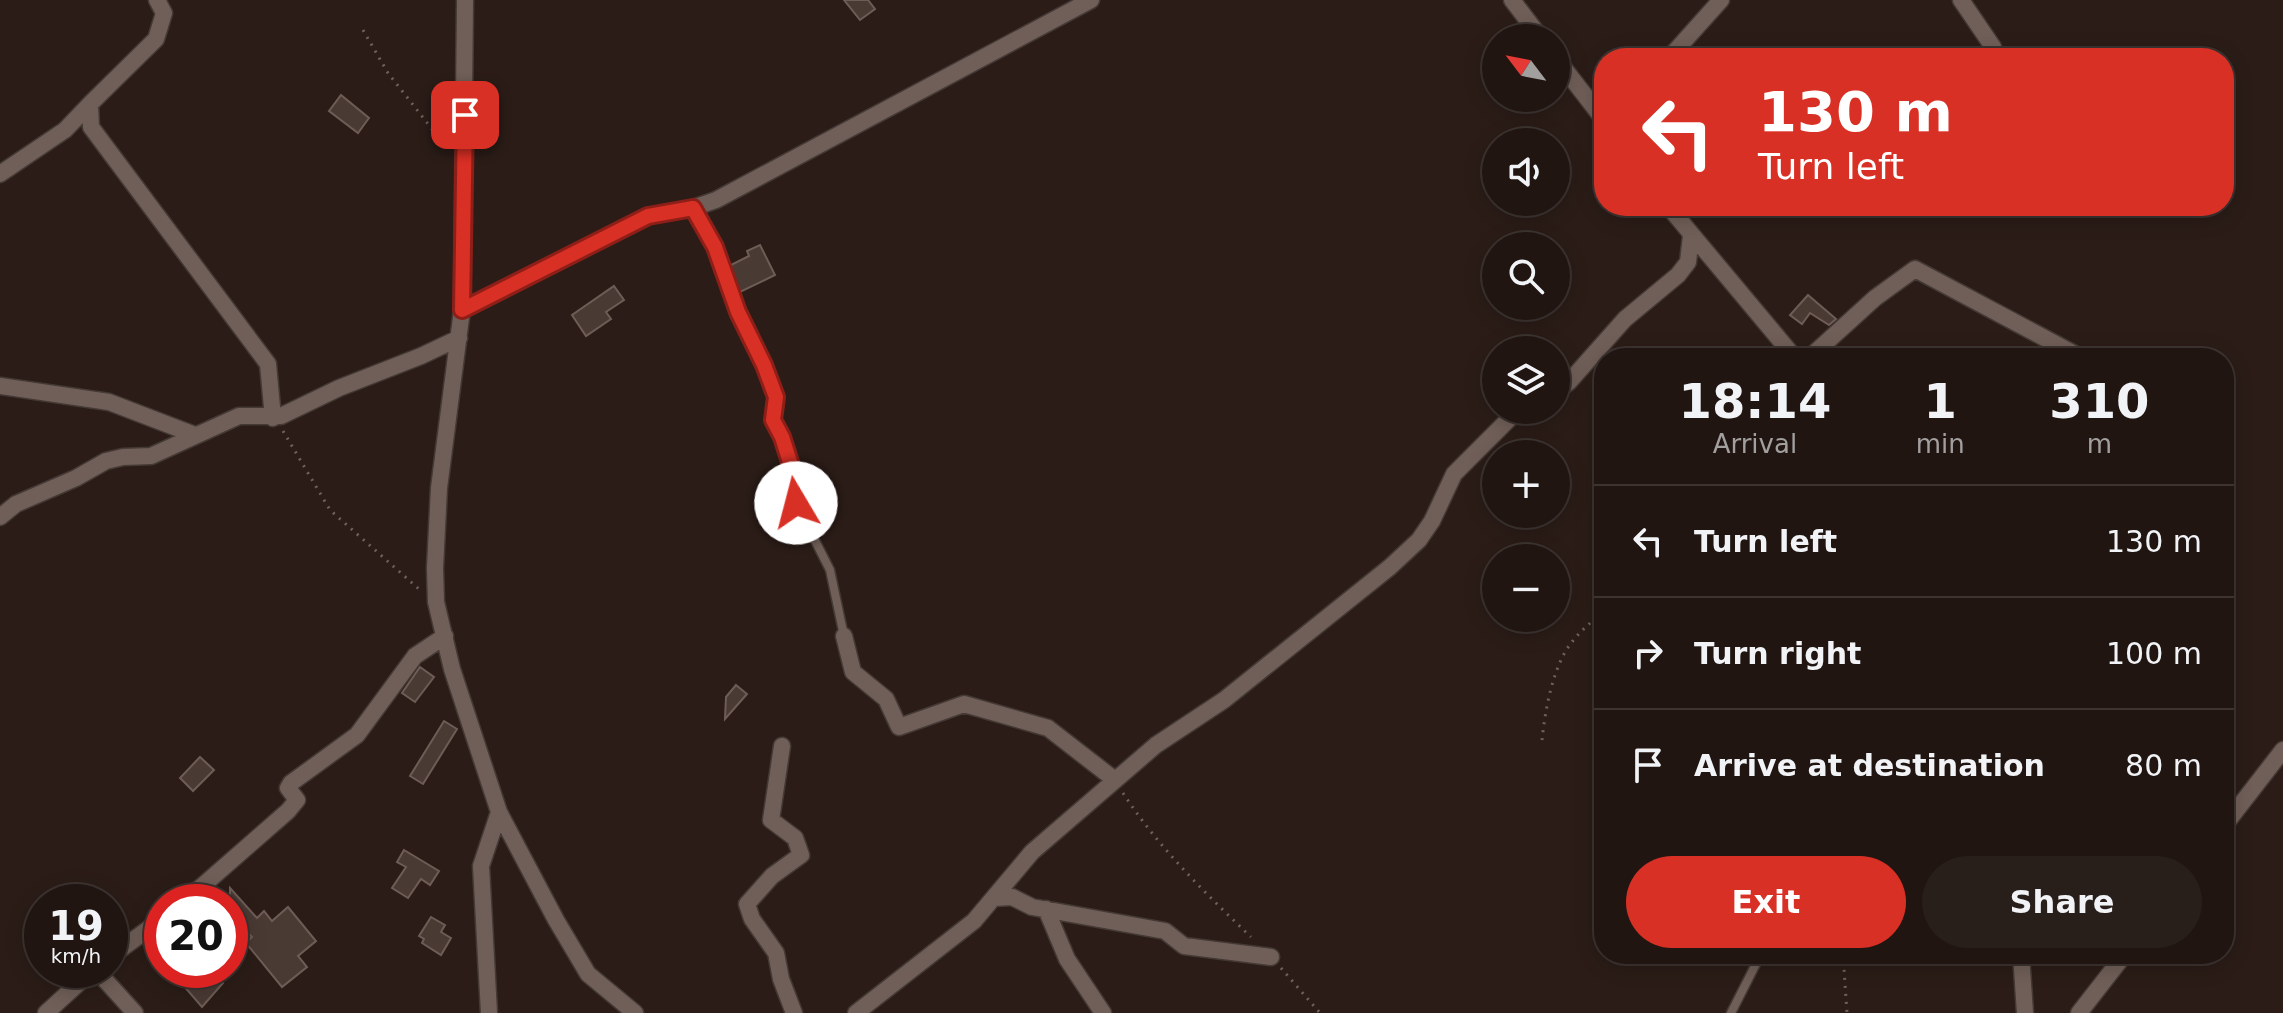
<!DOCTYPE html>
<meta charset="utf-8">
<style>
:root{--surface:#201511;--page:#281e1a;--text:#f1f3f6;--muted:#a29f9f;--line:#3d3431;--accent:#d93025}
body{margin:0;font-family:"DejaVu Sans",sans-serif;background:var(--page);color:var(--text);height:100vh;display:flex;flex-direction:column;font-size:30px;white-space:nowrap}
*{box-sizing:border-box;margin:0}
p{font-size:26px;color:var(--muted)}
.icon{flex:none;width:44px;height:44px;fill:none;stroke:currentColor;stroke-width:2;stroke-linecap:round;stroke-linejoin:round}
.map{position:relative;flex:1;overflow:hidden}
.side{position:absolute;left:1594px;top:348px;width:640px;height:616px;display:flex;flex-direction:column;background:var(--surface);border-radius:32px;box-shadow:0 4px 20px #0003,0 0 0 2px var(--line)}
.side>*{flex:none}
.hud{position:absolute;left:1594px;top:48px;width:640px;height:168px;border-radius:32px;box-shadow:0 4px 20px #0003,0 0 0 2px var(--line);background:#d93025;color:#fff;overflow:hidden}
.needle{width:52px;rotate:302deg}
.tools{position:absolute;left:1482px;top:24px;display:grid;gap:16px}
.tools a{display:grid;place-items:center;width:88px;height:88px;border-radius:50%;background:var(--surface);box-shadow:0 4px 20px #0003,0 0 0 2px var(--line);font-size:40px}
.speed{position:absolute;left:24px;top:884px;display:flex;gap:16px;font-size:40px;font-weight:700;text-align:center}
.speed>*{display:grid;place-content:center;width:104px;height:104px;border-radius:50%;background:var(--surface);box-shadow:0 4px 20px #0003,0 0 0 2px var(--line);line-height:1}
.speed small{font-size:20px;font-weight:400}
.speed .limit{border:12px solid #d22;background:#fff;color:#111}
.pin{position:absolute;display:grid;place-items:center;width:68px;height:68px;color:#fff;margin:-34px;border-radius:16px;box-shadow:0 4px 12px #0006}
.me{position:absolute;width:88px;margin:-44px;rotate:352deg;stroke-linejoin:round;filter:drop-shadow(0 0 6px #0008)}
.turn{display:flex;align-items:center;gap:28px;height:168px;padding:0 32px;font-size:36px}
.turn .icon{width:104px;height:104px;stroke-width:2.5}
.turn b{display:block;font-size:56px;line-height:68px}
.eta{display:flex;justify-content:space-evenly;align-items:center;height:136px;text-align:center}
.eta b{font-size:48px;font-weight:700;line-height:56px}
.primary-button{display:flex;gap:16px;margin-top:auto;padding:16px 32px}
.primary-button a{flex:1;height:92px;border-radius:48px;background:var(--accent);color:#fff;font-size:32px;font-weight:700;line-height:92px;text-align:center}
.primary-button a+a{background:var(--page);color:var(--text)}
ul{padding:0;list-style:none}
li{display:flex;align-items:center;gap:24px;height:112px;padding:0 32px;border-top:2px solid var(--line)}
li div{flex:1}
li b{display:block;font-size:30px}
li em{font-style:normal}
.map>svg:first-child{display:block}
.building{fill:#4a3a34;stroke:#6e5d56;stroke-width:2}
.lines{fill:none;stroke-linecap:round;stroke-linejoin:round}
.lane-casing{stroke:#443935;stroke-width:11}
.street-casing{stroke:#443935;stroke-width:19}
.path{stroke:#6e615c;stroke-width:3;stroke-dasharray:2 6;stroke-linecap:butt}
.lane{stroke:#705f58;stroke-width:8}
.street{stroke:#705f58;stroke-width:16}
.route-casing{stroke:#8d1f18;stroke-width:20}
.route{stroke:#d93025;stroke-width:14}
</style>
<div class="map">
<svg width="2283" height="1013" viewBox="0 0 2283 1013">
<rect width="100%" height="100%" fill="#2b1c17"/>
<path class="building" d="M 844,0 L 868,0 L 875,9 L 860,20 Z
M 341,95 L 369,118 L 358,133 L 329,111 Z
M 760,245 L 775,275 L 740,292 L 729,266 L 749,256 L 747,251 Z
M 614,286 L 624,300 L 606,312 L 611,319 L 586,336 L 572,315 Z
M 1808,295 L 1836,319 L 1829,325 L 1810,313 L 1802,324 L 1790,315 Z
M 420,667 L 434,677 L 415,702 L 402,693 Z
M 736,685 L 747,694 L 725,719 L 726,697 Z
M 444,721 L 457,729 L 423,784 L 410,776 Z
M 200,757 L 214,770 L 193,791 L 180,778 Z
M 404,850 L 439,871 L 430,885 L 421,879 L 408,898 L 392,888 L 406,867 L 397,862 Z
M 230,888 L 257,918 L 264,911 L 272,921 L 288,907 L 316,941 L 298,956 L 307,967 L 282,987 L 246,943 L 252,937 L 230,914 Z
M 431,917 L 445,925 L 441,932 L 451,938 L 441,955 L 422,943 L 424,939 L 419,936 Z
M 198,970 L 210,970 L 223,983 L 202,1007 L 183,985 Z"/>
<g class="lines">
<defs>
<path id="lane" d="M 693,208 L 715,247 L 738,312 L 753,339 L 776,397 L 773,420 L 782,437 L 798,487 L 796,503 L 830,570 L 844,636
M 1731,1013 L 1761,954"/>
<path id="street" d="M 157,0 L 164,13 L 156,39 L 90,104 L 91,127 L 268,364 L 273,418
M 465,0 L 462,310 L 439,488 L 435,568 L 436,602 L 452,669 L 499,812 L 556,920 L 588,974 L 635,1013
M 1512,0 L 1541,38
M 1961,0 L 1993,47 L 1989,58
M 1556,58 L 1604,120
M 1669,58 L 1721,0
M 0,174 L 65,130 L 90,104
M 1668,206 L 1795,358
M 462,310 L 648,216 L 693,208 L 716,200 L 1091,0
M 1809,358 L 1875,298 L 1915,269 L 2082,358
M 0,386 L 109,402 L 195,435
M 1556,392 L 1569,382 L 1625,319 L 1678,275 L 1688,262 L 1691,236
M 0,517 L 16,504 L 76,478 L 106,461 L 123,457 L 151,456 L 239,416 L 281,416 L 339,388 L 421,356 L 459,338
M 844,636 L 853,672 L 886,699 L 899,727 L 964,704 L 1048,728 L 1115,780
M 782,746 L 771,820 L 795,838 L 801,855 L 772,876 L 747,904 L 752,919 L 776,953 L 781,979 L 794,1013
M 2224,826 L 2283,750
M 994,898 L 1012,897 L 1032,907 L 1165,931 L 1184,946 L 1271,957
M 184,902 L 288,811 L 297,800 L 288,788 L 291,783 L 357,735 L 415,656 L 445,636
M 1046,909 L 1067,959 L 1103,1013
M 2021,954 L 2025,1013
M 110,957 L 162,919
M 96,970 L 135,1013
M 46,1013 L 93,970
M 489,1013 L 481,866 L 499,812
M 856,1013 L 974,921 L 1032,852 L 1156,745 L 1224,700 L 1390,567 L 1419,540 L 1432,521 L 1454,474 L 1518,410
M 2079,1013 L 2125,954"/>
</defs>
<use href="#lane" class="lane-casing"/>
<use href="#street" class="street-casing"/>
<path class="path" d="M 363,30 L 388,73 L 447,148
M 283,431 L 330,510 L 420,590
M 1542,740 C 1545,711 1553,665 1572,642 C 1581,630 1593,621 1604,610
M 1123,793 C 1158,847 1205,893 1251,937
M 1843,954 L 1847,1013
M 1281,968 L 1320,1013"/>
<use href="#lane" class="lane"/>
<use href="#street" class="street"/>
</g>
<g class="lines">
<defs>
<path id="route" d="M 465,115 L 462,310 L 648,216 L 693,208 L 715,247 L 738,312 L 764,365 L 776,397 L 773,420 L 782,437 L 798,487 L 796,503"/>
</defs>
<use href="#route" class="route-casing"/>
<use href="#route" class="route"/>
</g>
</svg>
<div class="tools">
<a><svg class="needle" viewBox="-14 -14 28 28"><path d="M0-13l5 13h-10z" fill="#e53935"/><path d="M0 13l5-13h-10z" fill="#a29f9f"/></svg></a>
<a><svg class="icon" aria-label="sound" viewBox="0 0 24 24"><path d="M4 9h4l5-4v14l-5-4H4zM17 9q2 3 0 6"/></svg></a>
<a><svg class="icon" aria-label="search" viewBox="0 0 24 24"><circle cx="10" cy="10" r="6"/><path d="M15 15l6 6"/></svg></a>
<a><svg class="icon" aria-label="layers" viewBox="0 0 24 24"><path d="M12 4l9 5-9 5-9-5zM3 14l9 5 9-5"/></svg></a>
<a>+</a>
<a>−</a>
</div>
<div class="speed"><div>19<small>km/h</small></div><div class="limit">20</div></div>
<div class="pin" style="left:465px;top:115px;background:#d93025"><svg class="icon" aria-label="arrive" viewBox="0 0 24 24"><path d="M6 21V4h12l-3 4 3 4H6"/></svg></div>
<svg class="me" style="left:796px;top:503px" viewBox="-20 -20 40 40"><circle r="19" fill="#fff"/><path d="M0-13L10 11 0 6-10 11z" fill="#d93025"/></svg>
<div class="hud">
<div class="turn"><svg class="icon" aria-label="left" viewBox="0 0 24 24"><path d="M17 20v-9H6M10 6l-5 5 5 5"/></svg><div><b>130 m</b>Turn left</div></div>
</div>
<section class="side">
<div class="eta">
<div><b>18:14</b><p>Arrival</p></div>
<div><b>1</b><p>min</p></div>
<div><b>310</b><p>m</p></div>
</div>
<ul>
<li><svg class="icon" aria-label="left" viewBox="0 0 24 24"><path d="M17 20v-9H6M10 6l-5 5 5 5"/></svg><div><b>Turn left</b></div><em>130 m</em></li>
<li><svg class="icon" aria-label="right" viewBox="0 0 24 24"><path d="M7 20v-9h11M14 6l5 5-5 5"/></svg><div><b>Turn right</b></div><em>100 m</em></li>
<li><svg class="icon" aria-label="arrive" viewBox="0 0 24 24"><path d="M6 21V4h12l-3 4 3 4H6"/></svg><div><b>Arrive at destination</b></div><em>80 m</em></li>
</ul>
<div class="primary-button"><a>Exit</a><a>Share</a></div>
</section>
</div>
